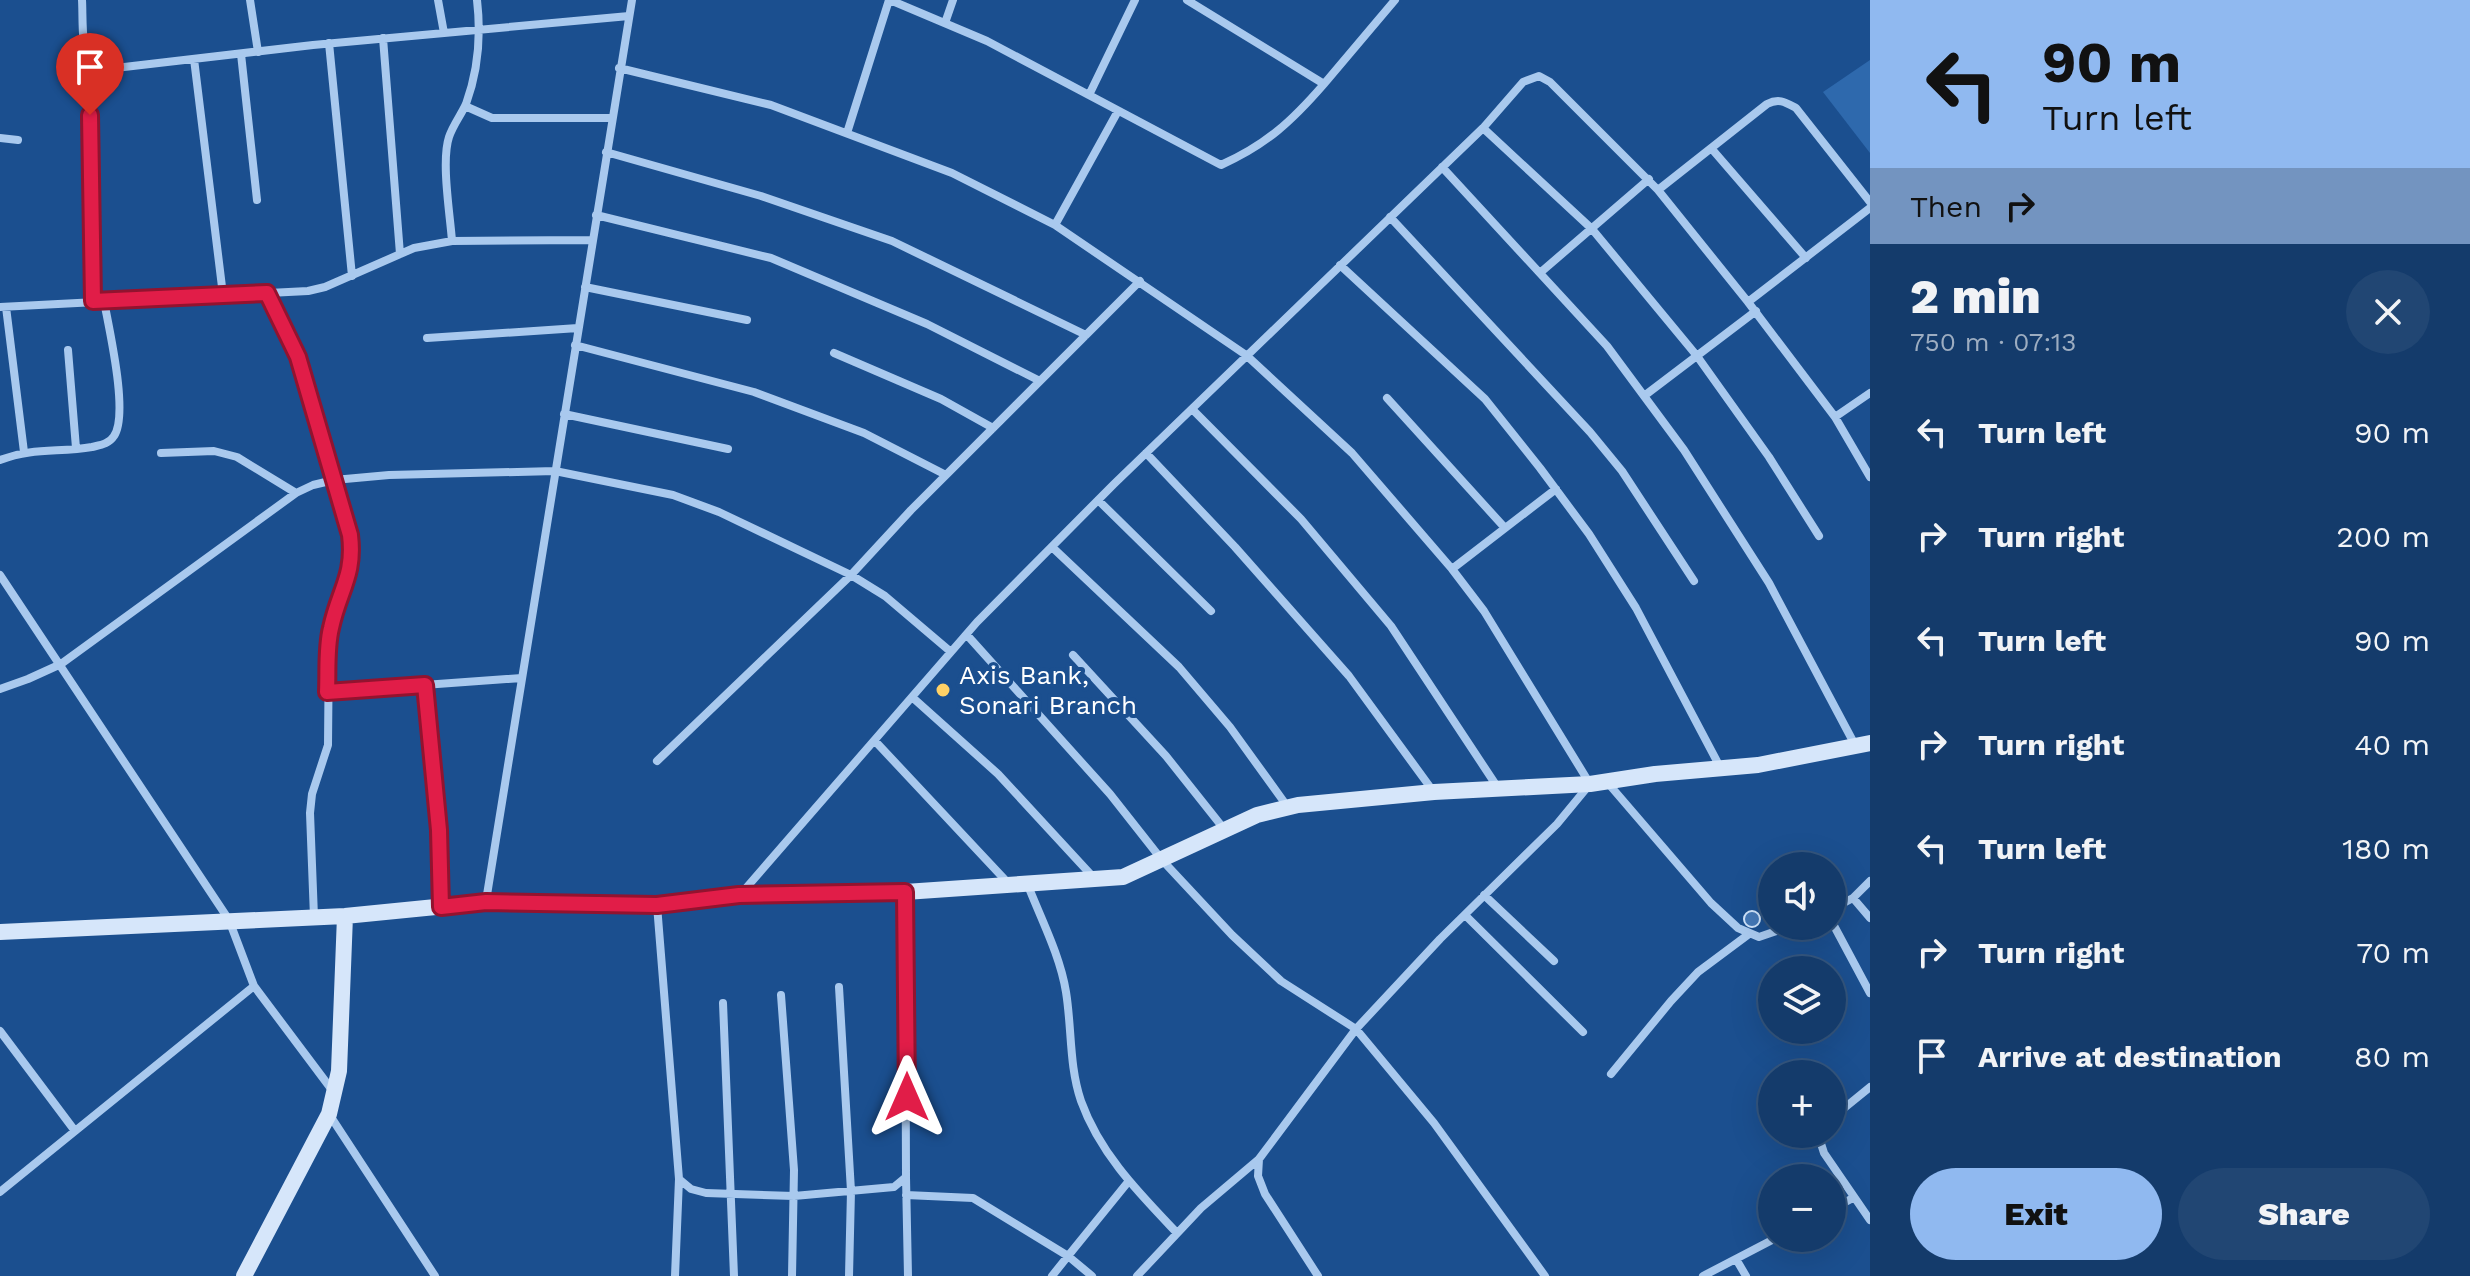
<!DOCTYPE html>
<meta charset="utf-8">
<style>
:root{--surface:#143b6b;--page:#214673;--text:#f1f3f6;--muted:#9dadc1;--line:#33557e;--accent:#90b9f0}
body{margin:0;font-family:"Work Sans",sans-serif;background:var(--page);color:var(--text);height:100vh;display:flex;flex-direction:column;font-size:30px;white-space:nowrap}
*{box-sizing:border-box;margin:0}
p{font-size:26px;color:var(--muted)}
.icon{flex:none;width:44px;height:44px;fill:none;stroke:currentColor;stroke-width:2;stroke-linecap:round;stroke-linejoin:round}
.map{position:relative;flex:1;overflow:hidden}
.details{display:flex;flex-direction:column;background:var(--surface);width:600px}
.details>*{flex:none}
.top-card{background:#90b9f0;color:#111;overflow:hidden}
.tools{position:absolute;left:1758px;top:852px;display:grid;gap:16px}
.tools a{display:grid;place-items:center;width:88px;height:88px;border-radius:50%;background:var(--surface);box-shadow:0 8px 32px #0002,0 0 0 2px var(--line);font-size:40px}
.pin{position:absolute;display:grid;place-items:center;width:68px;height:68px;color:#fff;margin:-82px -34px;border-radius:50% 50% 50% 0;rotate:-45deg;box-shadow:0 0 8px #0007}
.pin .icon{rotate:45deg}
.me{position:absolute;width:88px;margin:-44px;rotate:0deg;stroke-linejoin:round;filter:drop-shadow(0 0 6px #0008)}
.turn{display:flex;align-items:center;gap:28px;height:168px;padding:0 40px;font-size:36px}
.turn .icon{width:104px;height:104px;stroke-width:2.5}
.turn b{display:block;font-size:56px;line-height:68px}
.then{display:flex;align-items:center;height:76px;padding:0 40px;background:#0003;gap:16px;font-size:30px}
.round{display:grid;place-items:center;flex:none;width:84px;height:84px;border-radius:42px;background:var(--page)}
.summary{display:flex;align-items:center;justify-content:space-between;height:136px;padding:0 40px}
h1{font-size:48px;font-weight:800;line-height:60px}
.button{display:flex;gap:16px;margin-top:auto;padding:16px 40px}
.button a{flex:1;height:92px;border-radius:48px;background:var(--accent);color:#111;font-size:32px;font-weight:800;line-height:92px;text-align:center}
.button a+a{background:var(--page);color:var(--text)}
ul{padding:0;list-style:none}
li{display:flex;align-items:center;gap:24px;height:104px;padding:0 40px}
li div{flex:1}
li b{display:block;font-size:30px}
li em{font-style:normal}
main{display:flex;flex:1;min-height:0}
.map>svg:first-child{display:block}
.green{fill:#2e69ad}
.building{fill:#4478b7;stroke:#cfe3fa;stroke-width:2}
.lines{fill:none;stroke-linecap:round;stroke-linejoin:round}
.street{stroke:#a9c9ee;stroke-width:8}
.secondary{stroke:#d6e6fa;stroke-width:16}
.route-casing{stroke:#92132f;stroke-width:20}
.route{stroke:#e11d48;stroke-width:14}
.poi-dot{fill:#ffd166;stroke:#1b4f8f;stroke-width:3}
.labels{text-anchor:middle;stroke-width:8;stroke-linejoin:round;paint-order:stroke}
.poi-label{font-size:26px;fill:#fff;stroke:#1b4f8f;text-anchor:start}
</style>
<main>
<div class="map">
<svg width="1870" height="1276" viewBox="0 0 1870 1276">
<rect width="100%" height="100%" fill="#1b4f8f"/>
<path class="green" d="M 1870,60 L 1870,153 L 1823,92 Z"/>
<path class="building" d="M1744 919a8 8 0 1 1 16 0a8 8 0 1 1-16 0Z"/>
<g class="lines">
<path class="street" d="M 82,0 C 83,15 81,50 89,62 C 93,69 100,69 107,69 L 313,45 L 629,16
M 250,0 L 258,52
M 438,0 L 444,33
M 890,0 L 987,41 L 1221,165 C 1266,145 1292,121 1324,84
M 1187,0 L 1324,84 L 1395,0
M 945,23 L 953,0
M 383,38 L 400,254
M 329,43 L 352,276
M 241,54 L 257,200
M 194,59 L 223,295
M 88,61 L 93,301
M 619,68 L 771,105 L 952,173 L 1055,225 L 1246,355 L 1352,453 L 1452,569 L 1484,611 L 1590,784 L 1557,824 L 1440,939 L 1356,1029 L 1259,1159 L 1258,1176 L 1265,1194 L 1318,1276
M 1089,95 L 1135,0
M 465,106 L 492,118 L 612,118
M 1483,128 L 1592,229 L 1697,356 L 1769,457 L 1819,536
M 847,133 L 889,0
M 0,138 L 18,140
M 1711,148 L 1806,258
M 606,152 L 761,196 L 892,241 L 1086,335
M 1442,167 L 1607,346 L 1684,450 L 1769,583 L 1855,745
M 1658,190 L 1767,104 C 1779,98 1785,102 1796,108 L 1870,202
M 596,215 L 771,258 L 927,324 L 1040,381
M 1390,217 L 1590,432 L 1622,471 L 1694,581
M 1055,225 L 1118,111
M 452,241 C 450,214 441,161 449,137 C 453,125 461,115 466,104 C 478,71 481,34 477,0
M 1340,265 L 1485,399 L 1540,468 L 1589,534 L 1636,608 L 1720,767
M 1541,272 L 1649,179
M 585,287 L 747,320
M 267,293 L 298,357 L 350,535 L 353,556 L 351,567 L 329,636 L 328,745 L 312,794 L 310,813 L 314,917
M 1748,302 L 1870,208
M 0,307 L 308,291 L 325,287 L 414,248 L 452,241 L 592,240
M 6,307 L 24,452
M 427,338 L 578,328
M 575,345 L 754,392 L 864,433 L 946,475
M 68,350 L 76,448
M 834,353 L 941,399 L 993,428
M 1644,396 L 1756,311
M 1387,398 L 1505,528
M 1192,409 L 1301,519 L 1391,626 L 1498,788
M 564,414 L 728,449
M 1835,417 L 1870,393
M 161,453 L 214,451 L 237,457 L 296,493
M 1146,453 L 1235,547 L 1349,676 L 1433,791
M 0,460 C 34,447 59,453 92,447 C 100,445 109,444 114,436 C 129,414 109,329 104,301
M 1098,500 L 1211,611
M 1052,547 L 1179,667 L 1230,727 L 1287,806
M 1452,569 L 1556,489
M 0,575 L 229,920 L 254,986 L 332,1090
M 967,635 L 1110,794 L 1162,860 L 1232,935 L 1281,981 L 1356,1029 L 1434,1123 L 1545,1276
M 1073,655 L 1166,756 L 1224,829
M 425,685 L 439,830 L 441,906
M 0,689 L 28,679 L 61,664 L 296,493 L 313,485 L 334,480 L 389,475 L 555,471 L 673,495 L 719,512 L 851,575 L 885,596 L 951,652
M 327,692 L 522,678
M 912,697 L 998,774 L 1094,878
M 875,741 L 1009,884
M 657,761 L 851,575 L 911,510 L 1140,281
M 1607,782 L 1711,903 L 1738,928 L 1759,937 L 1791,926
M 1027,883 C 1041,919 1060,955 1066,992 C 1072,1029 1069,1066 1081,1101 C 1100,1154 1139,1193 1177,1233
M 740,895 L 977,622 L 1114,484 L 1483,128 L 1523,82 L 1539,76 L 1550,82 L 1658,190 L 1748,302 L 1835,417 L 1870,477
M 1484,895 L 1554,961
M 1853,898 L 1870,918
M 486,901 L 632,0
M 657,905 L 679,1179 L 691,1189 L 706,1193 L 794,1196 L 894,1187 L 906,1177 L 905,892
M 1832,909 L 1853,898 L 1870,881
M 1465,915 L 1583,1032
M 1832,922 L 1870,993
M 839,987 L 851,1191 L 849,1276
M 781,995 L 794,1170 L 792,1276
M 723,1003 L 734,1276
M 0,1031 L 75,1131
M 1611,1074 L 1671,1001 L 1698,972 L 1749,934
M 329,1114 L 435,1276
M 1832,1118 L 1870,1087
M 1818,1134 L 1824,1153 L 1870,1220
M 906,1177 L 908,1276
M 0,1192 L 254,986
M 906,1195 L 973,1198 L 1068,1256 L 1128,1182
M 1832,1209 L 1853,1198
M 1736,1259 L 1746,1276
M 675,1276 L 679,1179
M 1052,1276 L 1068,1256 L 1092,1276
M 1137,1276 L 1201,1208 L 1259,1159
M 1703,1276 L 1776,1238"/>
<path class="secondary" d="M 0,932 L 345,916 L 486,902 L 657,905 L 739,895 L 905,892 L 1123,877 L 1257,815 L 1298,805 L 1434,792 L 1590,784 L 1655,774 L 1758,765 L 1870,743
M 244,1276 L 329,1114 L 339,1071 L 345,916"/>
</g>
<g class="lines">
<defs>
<path id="route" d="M 90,115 L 93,301 L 267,293 L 298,357 L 350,535 C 355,576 339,590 331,628 C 326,648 328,671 327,692 L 425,685 L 439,830 L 441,907 L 486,902 L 657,905 L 739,895 L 905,892 L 907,1097"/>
</defs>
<use href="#route" class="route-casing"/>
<use href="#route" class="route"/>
</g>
<circle class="poi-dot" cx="943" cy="690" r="8"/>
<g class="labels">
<g class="poi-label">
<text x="959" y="684">Axis Bank,<tspan x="959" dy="30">Sonari Branch</tspan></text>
</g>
</g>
</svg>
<div class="tools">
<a><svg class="icon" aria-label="sound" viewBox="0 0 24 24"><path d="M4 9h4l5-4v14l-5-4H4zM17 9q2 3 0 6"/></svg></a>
<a><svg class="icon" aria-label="layers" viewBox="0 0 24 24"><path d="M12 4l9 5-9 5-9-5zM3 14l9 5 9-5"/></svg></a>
<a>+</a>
<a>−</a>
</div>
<div class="pin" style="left:90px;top:115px;background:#d93025"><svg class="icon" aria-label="arrive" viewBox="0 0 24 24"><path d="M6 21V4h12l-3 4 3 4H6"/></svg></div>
<svg class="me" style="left:907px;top:1097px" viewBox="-20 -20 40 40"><path d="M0-17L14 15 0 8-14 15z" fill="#e11d48" stroke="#fff" stroke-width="4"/></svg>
</div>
<section class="details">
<div class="top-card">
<div class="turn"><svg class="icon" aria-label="left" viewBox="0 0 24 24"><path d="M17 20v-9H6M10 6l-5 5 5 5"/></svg><div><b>90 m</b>Turn left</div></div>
<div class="then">Then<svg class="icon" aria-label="right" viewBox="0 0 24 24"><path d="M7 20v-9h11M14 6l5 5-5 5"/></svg></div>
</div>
<div class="summary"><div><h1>2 min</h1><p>750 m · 07:13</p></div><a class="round"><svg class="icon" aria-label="close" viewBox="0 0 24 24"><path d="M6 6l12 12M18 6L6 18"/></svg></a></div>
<ul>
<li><svg class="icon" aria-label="left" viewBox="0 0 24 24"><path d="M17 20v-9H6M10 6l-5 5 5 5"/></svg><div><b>Turn left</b></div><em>90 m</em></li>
<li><svg class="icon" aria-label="right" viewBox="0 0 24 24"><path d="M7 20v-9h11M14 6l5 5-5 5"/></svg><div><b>Turn right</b></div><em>200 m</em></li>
<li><svg class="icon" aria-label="left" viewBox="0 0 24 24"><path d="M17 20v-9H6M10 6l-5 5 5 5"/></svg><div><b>Turn left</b></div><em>90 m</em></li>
<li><svg class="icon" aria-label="right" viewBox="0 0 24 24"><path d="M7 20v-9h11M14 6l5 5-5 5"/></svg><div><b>Turn right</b></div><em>40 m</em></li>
<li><svg class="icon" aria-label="left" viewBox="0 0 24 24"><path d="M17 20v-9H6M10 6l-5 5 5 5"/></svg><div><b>Turn left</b></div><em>180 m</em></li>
<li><svg class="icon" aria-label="right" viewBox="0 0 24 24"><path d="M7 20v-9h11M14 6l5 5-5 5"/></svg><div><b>Turn right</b></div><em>70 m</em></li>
<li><svg class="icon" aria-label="arrive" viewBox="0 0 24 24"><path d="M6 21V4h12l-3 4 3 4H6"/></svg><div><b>Arrive at destination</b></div><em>80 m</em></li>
</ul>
<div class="button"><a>Exit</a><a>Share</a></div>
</section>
</main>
